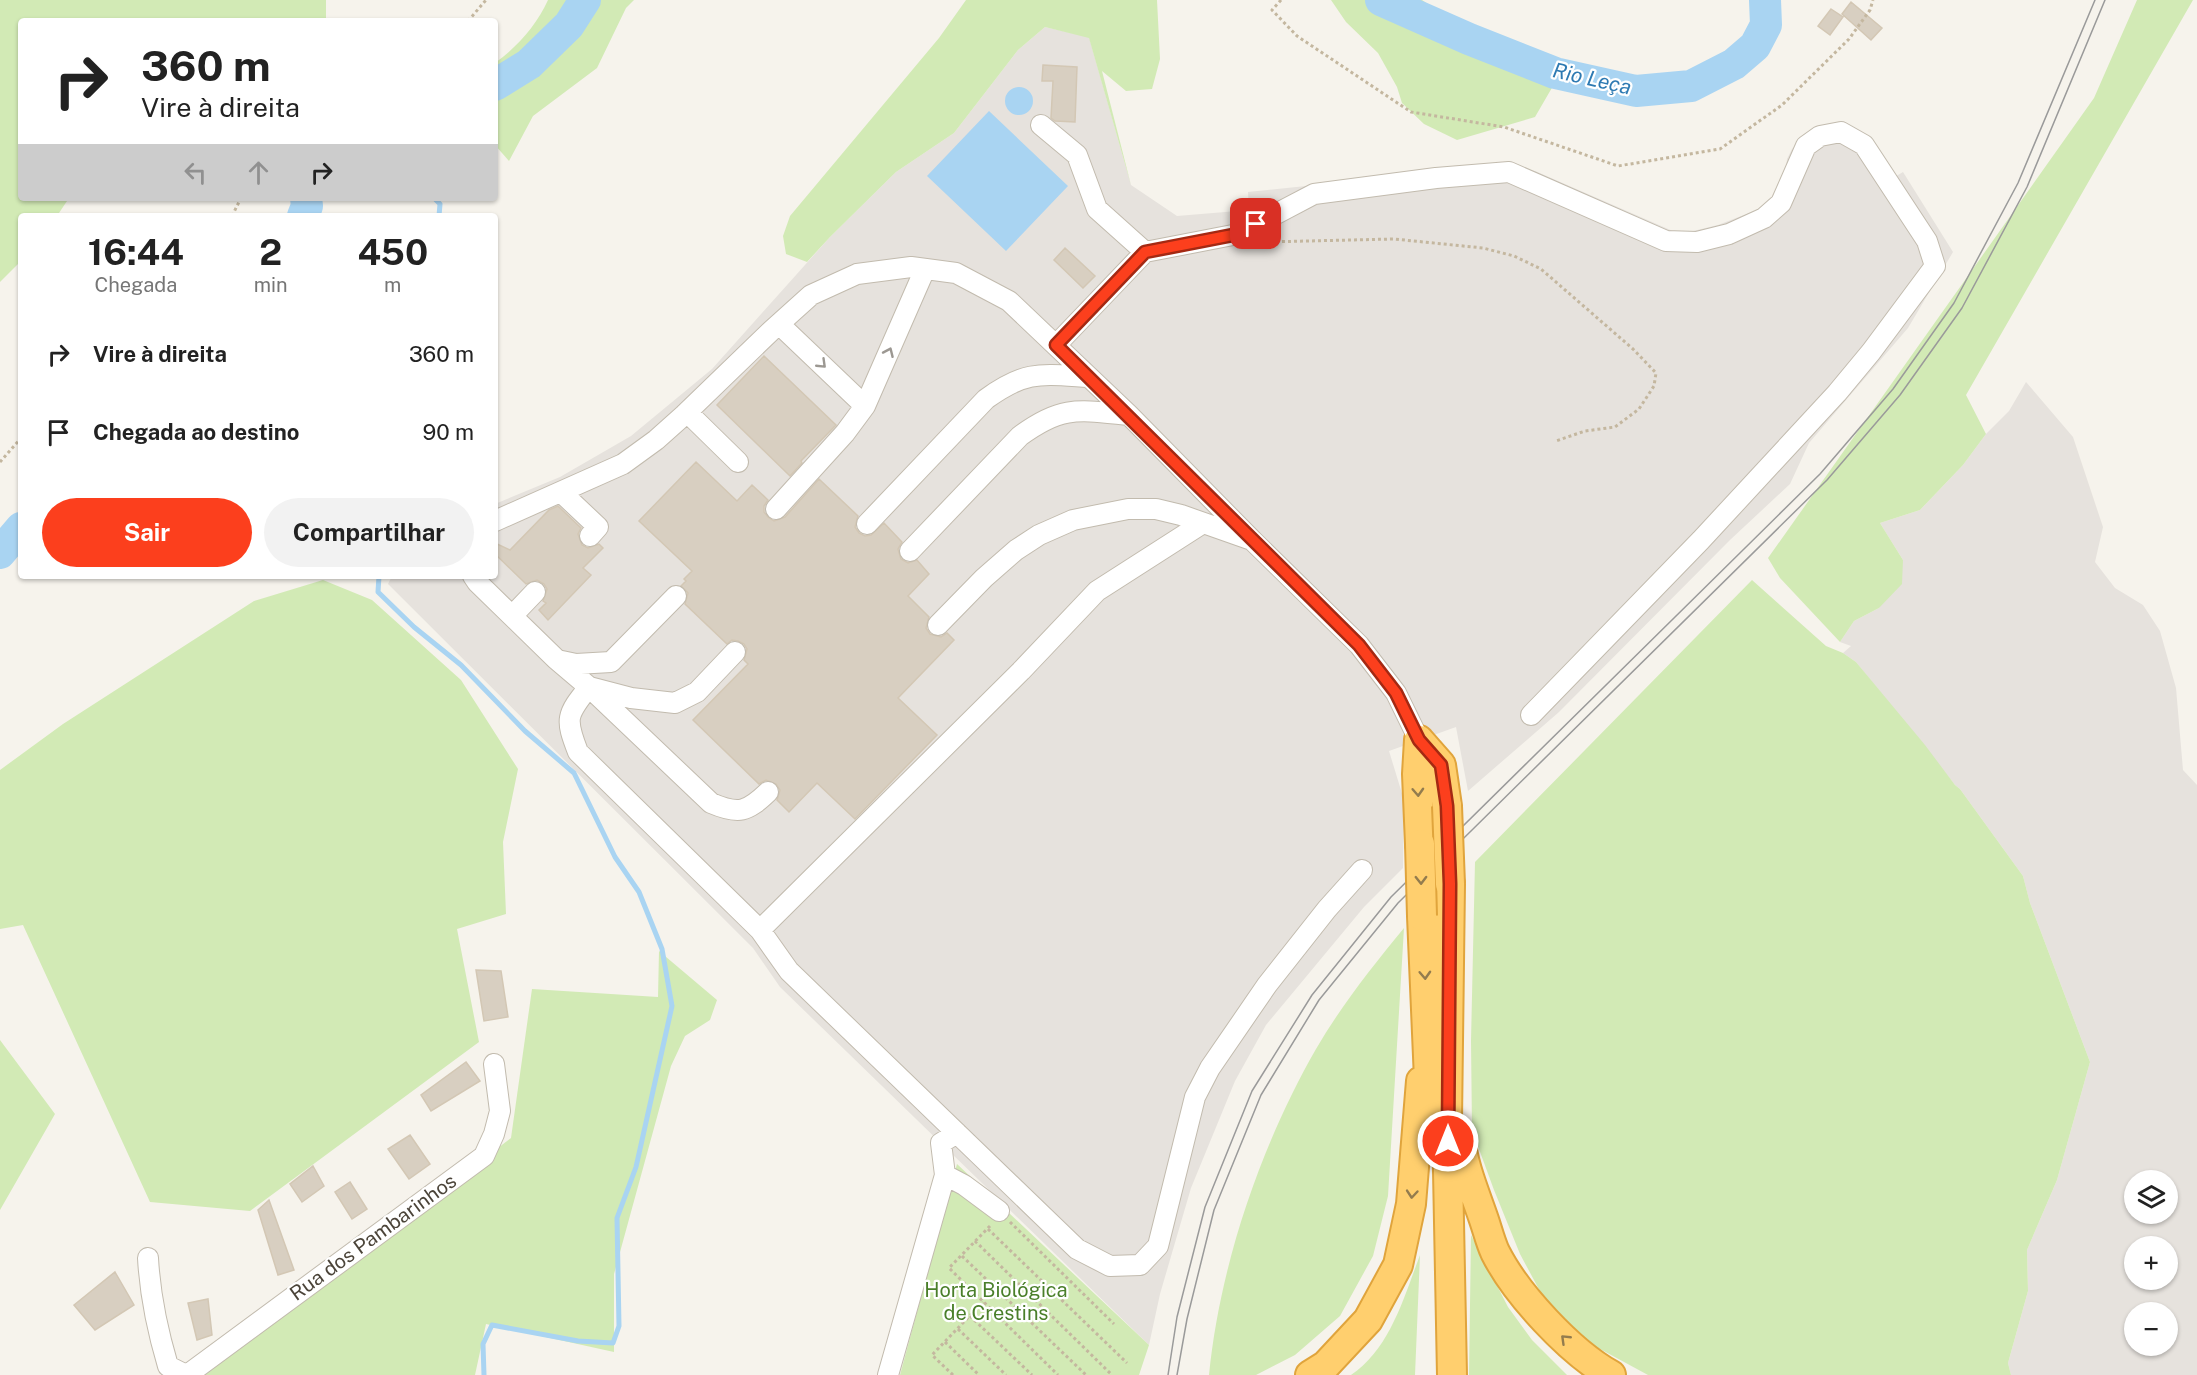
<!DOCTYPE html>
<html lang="pt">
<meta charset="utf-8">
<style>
:root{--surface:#fff;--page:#f2f2f2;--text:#222;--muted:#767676;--accent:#fc3f1d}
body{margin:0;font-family:"Public Sans",sans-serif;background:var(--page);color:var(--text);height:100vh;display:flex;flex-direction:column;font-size:22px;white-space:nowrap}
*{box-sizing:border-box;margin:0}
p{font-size:20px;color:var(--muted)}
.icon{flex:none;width:33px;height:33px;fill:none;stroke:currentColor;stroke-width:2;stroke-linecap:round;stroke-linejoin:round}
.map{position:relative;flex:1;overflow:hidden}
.sheet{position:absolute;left:18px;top:213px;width:480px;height:366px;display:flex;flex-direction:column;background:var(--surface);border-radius:6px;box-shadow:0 2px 4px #0004}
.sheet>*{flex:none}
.top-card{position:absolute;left:18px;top:18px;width:480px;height:183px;border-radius:6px;box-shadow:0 2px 4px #0004;background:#fff;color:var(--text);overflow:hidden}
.controls{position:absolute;left:2124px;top:1170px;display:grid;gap:12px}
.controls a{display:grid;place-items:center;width:54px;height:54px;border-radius:50%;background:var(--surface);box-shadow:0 2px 4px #0004;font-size:30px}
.pin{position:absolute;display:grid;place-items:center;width:51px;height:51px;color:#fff;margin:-26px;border-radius:12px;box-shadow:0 3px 9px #0006}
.me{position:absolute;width:66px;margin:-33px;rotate:0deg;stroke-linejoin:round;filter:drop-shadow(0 0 4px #0008)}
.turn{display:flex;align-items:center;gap:21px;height:126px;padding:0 24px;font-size:27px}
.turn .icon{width:78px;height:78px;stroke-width:2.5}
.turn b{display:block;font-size:42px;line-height:51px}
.lanes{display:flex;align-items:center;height:57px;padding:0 24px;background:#0003;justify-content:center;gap:30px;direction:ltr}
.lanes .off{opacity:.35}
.eta{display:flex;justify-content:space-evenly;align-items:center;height:102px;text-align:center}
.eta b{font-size:36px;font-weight:700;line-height:42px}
.cta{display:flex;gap:12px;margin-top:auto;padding:12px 24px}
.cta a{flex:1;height:69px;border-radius:36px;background:var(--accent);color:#fff;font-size:24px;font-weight:700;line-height:69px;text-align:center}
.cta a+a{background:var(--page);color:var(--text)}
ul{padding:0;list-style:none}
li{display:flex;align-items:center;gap:18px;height:78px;padding:0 24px}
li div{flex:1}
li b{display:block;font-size:22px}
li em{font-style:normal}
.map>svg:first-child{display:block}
.industrial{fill:#e6e2dd;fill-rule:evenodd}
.green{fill:#d2eab5}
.water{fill:#a9d4f2}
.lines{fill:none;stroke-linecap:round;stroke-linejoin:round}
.stream{stroke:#a9d4f2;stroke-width:5}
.river{stroke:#a9d4f2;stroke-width:32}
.building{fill:#d8cfc1;stroke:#d3c7b4;stroke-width:1.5}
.minor-casing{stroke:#c2bbae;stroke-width:22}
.highway-casing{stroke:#e0a43c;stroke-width:32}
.path{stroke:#c4b79f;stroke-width:3;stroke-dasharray:3 3;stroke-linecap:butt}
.minor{stroke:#fff;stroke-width:20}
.highway{stroke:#ffcf6e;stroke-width:28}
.tram{stroke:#9a9a9a;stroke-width:1.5}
.highway-bridge-casing{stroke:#e0a43c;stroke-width:32;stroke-linecap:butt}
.highway-bridge{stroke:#ffcf6e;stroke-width:28}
.oneway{stroke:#9c9892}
.oneway2{stroke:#937c4e}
.route-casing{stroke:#a42913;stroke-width:15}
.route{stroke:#fc3f1d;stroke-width:10}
.labels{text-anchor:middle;stroke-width:4.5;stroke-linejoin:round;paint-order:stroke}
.street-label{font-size:20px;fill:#4b4439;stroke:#fff}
.park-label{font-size:20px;fill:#4a7f2a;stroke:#fff}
.water-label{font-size:21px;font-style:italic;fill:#2e7ab2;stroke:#fff}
</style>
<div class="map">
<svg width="2197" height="1375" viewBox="0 0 2197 1375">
<rect width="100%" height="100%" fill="#f6f3ec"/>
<path class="industrial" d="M 1045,27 L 1089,37 L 1131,185 L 1177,216 L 1249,210 L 1248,192 L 1508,165 L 1535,171 L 1675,232 L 1689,232 L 1718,225 L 1762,208 L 1776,197 L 1785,175 L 1787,159 L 1792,149 L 1808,132 L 1820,127 L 1832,125 L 1893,178 L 1903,172 L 1953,252 L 1908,328 L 1809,443 L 1790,484 L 1730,540 L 1559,712 L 1468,791 L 1456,727 L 1389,751 L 1404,800 L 1403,868 L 1364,907 L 1266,1025 L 1235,1081 L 1191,1188 L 1160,1294 L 1149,1345 L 780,987 L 753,948 L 388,584 L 392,576 L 495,576 L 495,504 L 560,477 L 631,436 L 712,369 L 830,237 L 896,172 L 954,133 L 1018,50 Z
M 2026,382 L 2073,437 L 2103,527 L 2095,562 L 2115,588 L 2143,605 L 2160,631 L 2176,688 L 2183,770 L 2197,785 L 2197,1375 L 2011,1375 L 2008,1363 L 2028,1291 L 2027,1250 L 2057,1180 L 2090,1062 L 2030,903 L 2023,876 L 1960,789 L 1955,785 L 1856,662 L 1843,653 L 1851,646 L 1840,642 L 1854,621 L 1879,608 L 1903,560 L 1880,523 L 1920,510 L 1963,465 L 1986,434 L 2009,411 ZM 2134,1180 L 2168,1180 L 2168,1214 L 2134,1214 ZM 2134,1246 L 2168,1246 L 2168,1280 L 2134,1280 ZM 2134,1312 L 2168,1312 L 2168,1346 L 2134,1346 Z"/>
<path class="green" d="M 0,0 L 326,0 L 326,21 L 21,21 L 21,198 L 69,198 L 57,216 L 21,216 L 21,261 L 0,282 Z
M 548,0 L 634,0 L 626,8 L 597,68 L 533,116 L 509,161 L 495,145 L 495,63 C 516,48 537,25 548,0 Z
M 966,0 L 1157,0 L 1160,59 L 1152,89 L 1126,91 L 1102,71 L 1131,185 L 1089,38 L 1045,27 L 1018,50 L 954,133 L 896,172 L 830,237 L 807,262 L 786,254 L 783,236 L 790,216 L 939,38 Z
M 1331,0 L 1422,0 L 1465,30 L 1535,51 L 1564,67 L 1535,117 L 1457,140 L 1424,124 L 1402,103 L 1397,87 L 1378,53 L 1346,22 Z
M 2137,0 L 2193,0 L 1966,395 L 1986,434 L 1963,465 L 1920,510 L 1880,523 L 1903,560 L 1902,584 L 1879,608 L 1854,621 L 1840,642 L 1780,578 L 1768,558 L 2094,98 Z
M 323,580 L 372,600 L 461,680 L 518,769 L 503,842 L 506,914 L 457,929 L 479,1042 L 250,1211 L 150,1202 L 23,925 L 0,929 L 0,770 L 63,724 L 254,601 Z
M 1752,580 L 1826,646 L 1843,653 L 1856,662 L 1925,745 L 1955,785 L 1960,789 L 2023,876 L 2030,903 L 2090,1062 L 2057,1180 L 2027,1250 L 2028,1291 L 2008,1363 L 2011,1375 L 1648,1375 L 1589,1343 L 1542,1295 L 1520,1254 L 1494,1190 L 1472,1130 L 1471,1041 L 1475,862 Z
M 1404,928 L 1388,1196 L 1373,1256 L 1340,1316 L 1295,1355 L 1256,1375 L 1209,1375 C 1220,1264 1261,1145 1316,1049 C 1341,1006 1372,967 1404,928 Z
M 659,951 L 717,1000 L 710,1020 L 685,1036 L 671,1066 L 614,1274 L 614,1352 L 486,1324 L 475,1375 L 203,1375 L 511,1138 L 532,989 L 658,997 Z
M 0,1040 L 55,1114 L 0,1210 Z
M 957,1164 L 1149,1345 L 1139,1375 L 900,1375 Z
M 1471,1235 L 1508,1307 L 1532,1340 L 1567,1375 L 1469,1375 Z
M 1420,1255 L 1415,1375 L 1351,1375 C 1390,1349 1404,1297 1420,1255 Z"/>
<path class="water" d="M1005 101a14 14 0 1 1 28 0a14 14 0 1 1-28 0Z
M 989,111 L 1068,186 L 1006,251 L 927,176 Z"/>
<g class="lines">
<path class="stream" d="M 434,198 L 440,204 L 439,216
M 379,576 L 378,592 L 414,627 L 461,665 L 525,731 L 574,773 L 615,857 L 639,892 L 662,949 L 672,1006 L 636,1167 L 617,1218 L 619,1326 L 613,1343 L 578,1341 L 492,1325 L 483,1344 L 484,1375"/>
<path class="river" d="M 1381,0 L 1469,39 L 1555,73 L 1636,91 L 1691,86 L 1734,64 L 1755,46 L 1766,25 L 1765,0
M 495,85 L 529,64 L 569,25 L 585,0
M 303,216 L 307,206 L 306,198
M 0,553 L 21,528"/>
</g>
<path class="building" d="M 1851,2 L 1882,28 L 1871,40 L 1842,14 Z
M 1831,9 L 1843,17 L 1830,35 L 1818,26 Z
M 1043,65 L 1077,67 L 1075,122 L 1055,121 L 1051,118 L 1053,81 L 1042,81 Z
M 1065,248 L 1095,276 L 1083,288 L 1054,260 Z
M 764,356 L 836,425 L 801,461 L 802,463 L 790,476 L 717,405 Z
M 696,462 L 737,501 L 752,485 L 768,500 L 764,506 L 764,512 L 768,517 L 774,521 L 785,517 L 819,479 L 858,516 L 855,527 L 859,533 L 865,536 L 871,535 L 884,523 L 902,542 L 898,549 L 901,559 L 908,563 L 917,560 L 929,574 L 908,596 L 929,617 L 926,628 L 930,634 L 941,637 L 947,633 L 954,640 L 898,698 L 937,735 L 855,819 L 817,783 L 789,812 L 777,800 L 780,790 L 776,784 L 766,780 L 759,784 L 693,720 L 748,664 L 744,660 L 747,649 L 744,644 L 738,641 L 732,640 L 727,644 L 685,604 L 688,593 L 681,586 L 686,581 L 684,579 L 692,571 L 639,521 Z
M 558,506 L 581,528 L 578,534 L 582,545 L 588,548 L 599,544 L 603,548 L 583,568 L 591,575 L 548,620 L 539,610 L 546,603 L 543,601 L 547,589 L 544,584 L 537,580 L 526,584 L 495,554 L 495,543 L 510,550 L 549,510 Z
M 476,970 L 501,971 L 508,1017 L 484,1021 Z
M 466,1062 L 480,1081 L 431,1111 L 421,1095 Z
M 410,1135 L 430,1164 L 409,1179 L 388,1149 Z
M 313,1166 L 324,1186 L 302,1202 L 290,1184 Z
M 350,1182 L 367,1209 L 352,1219 L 335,1192 Z
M 269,1200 L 294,1270 L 278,1275 L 258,1210 Z
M 115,1272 L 134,1305 L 95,1330 L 74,1305 Z
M 208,1299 L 212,1335 L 197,1340 L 188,1303 Z"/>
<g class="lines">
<defs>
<path id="minor" d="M 1041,125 L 1077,155 L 1097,209 L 1145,252
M 779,324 L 865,406
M 1056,345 L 1145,252 L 1238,234 L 1314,194 L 1436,178 L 1509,172 L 1666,241 L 1697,242 L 1729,234 L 1764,218 L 1781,203 L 1806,146 L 1820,136 L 1841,132 L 1864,145 L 1927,241 L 1935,266 L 1871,352 L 1837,393 L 1701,540 L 1531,715
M 687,412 L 738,462
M 562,493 L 598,527 L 590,536
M 776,509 L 845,433 L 865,406 L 925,269
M 495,521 L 623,464 L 656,440 L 684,415 L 771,331 L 811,295 L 857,274 L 911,267 L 956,273 L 1009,301 L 1129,415 L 1252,540
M 867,524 L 986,399 C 1026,370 1041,374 1088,377
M 910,551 L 1020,436 C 1062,405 1079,410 1129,415
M 473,576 L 477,582 L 556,659 L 589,687 L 711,803 C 739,815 747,812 768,792
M 512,616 L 535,592
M 938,625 L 984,578 L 1016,550 L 1039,535 L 1073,520 L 1128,509 L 1156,509 L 1181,515 L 1252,540 L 1359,645 L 1396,693 L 1419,740
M 735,652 L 697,692 L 675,703 L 631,698 L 589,687 C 566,715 565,719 578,752 L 760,930 L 789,971 L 1077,1249 L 1110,1266 L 1140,1265 L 1158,1246 L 1195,1097 L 1210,1068 L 1267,985 L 1327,909 L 1362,870
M 557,660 L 576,664 L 611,662 L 676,596
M 760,930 L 1021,671 L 1097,591 L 1203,523
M 945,1175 L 964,1185 L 999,1211
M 148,1258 C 150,1295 157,1329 168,1366 L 186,1375
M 187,1375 L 484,1156 L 494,1134 L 500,1111 L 494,1064
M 888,1375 L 945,1175 L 941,1143 L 957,1133"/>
<path id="highway" d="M 1419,740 L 1417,774 L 1420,844
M 1419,740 L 1441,765 L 1447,806
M 1450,884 L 1447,1120 L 1452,1375
M 1422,916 L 1430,1103
M 1460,1137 C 1463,1165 1474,1191 1483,1217 C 1487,1228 1490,1241 1495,1252 C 1516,1294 1570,1352 1611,1375
M 1310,1375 L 1326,1365 L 1368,1320 L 1398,1265 L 1411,1204 L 1421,1081"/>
</defs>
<use href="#minor" class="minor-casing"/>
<use href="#highway" class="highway-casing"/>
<path class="path" d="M 1281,0 L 1272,10 L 1297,36 L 1411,112 L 1504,127 L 1618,166 L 1720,149 L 1782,105 L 1849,39 L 1870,10 L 1873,0
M 468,21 L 486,0
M 232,216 L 241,198
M 1264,242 L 1394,239 L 1483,248 L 1514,256 L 1541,269 L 1633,349 L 1656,373 L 1654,386 L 1639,409 L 1615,427 L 1585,431 L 1556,441
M 0,462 L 21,438
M 1010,1222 L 1114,1324
M 990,1226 L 949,1268 L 1058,1375
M 988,1229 L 1127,1363
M 975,1241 L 1112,1375
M 962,1256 L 1086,1375
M 970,1316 L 1032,1375
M 958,1329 L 1006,1375
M 945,1342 L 979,1375
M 953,1375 L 932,1355 L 983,1302"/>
<use href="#minor" class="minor"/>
<use href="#highway" class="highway"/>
<path class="tram" d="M 1168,1375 L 1177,1317 L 1205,1207 L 1252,1091 L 1312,995 L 1391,897 L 1820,474 L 1893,389 L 1954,303 L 2018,183 L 2095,0
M 1177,1375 L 1187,1319 L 1214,1210 L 1261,1095 L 1319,1000 L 1398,903 L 1827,480 L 1900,395 L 1962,308 L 2027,187 L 2105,0"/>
<defs>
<path id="highway-bridge" d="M 1447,806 L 1450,884
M 1420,844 L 1422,916"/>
</defs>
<use href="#highway-bridge" class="highway-bridge-casing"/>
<use href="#highway-bridge" class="highway-bridge"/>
</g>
<defs><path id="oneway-chevron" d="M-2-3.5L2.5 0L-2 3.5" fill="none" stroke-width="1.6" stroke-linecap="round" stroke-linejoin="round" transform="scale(1.5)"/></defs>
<g class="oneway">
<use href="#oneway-chevron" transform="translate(889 352) rotate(-66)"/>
<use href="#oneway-chevron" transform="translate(822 364) rotate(44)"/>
</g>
<g class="oneway2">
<use href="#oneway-chevron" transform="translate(1418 792) rotate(87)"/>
<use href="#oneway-chevron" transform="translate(1421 880) rotate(89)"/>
<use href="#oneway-chevron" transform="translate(1425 975) rotate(87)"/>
<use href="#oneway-chevron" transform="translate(1412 1194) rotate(95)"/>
<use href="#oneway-chevron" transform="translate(1565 1339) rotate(-136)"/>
</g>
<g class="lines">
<defs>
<path id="route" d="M 1256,224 L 1238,234 L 1145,252 L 1056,345 L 1359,645 L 1396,693 L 1419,740 L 1441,765 L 1447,806 L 1450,884 L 1448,1141"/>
</defs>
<use href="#route" class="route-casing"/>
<use href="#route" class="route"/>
</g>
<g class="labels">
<g class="street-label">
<text transform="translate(373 1237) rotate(-36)" y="7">Rua dos Pambarinhos</text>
</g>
<g class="park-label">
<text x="996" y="1297">Horta Biológica<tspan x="996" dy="23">de Crestins</tspan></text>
</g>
<g class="water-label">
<text transform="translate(1592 79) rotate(13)" y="7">Rio Leça</text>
</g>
</g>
</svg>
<div class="controls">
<a><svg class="icon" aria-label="layers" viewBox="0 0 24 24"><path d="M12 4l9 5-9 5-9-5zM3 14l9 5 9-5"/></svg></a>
<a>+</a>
<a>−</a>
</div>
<div class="pin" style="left:1256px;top:224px;background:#d93025"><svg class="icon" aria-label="arrive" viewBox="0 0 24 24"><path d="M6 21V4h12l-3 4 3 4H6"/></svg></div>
<svg class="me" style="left:1448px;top:1141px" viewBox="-20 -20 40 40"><circle r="17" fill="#fc3f1d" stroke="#fff" stroke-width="3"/><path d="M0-11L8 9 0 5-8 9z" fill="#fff"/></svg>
<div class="top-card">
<div class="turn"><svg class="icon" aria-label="right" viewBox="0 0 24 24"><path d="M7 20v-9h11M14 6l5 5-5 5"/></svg><div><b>360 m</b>Vire à direita</div></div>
<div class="lanes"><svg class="icon off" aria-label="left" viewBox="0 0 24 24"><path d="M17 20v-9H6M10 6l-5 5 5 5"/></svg><svg class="icon off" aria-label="ahead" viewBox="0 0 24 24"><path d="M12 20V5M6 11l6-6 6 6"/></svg><svg class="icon" aria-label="right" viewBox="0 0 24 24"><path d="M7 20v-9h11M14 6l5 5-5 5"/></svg></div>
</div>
<section class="sheet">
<div class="eta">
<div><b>16:44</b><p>Chegada</p></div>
<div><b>2</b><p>min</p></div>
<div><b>450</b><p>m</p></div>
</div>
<ul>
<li><svg class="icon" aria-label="right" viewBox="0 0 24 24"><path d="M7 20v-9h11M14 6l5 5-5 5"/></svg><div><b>Vire à direita</b></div><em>360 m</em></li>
<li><svg class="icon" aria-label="arrive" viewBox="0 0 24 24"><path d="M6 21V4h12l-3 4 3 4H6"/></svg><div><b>Chegada ao destino</b></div><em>90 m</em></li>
</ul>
<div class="cta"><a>Sair</a><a>Compartilhar</a></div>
</section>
</div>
